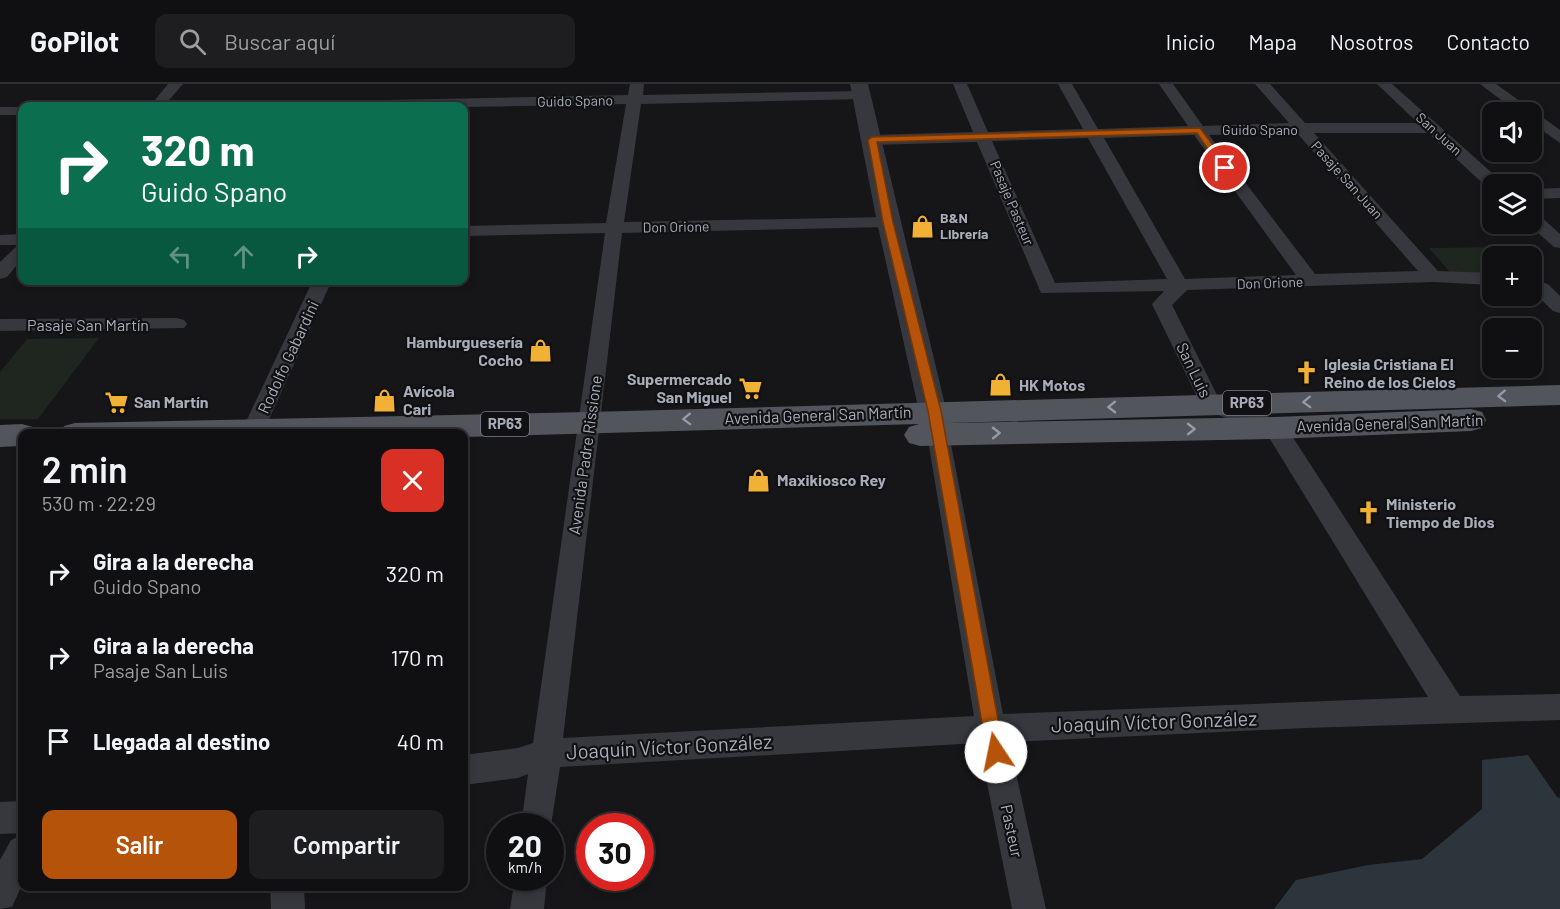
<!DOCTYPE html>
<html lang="es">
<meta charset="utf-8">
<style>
:root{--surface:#101012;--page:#1e1e20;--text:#f1f3f6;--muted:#9c9d9f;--line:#303032;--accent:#b45309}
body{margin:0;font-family:Barlow,sans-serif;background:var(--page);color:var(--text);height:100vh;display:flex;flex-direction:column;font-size:22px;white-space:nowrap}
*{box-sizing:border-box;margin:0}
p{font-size:20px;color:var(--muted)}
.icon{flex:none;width:33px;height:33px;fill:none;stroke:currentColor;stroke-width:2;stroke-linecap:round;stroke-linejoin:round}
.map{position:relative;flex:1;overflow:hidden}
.drawer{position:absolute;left:18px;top:345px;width:450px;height:462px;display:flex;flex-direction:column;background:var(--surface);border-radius:12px;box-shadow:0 3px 9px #0003,0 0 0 2px var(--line)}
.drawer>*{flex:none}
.guide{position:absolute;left:18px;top:18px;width:450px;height:183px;border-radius:12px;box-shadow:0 3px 9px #0003,0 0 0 2px var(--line);background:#0b6e4f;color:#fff;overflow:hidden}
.controls{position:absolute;left:1482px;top:18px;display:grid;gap:12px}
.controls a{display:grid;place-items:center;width:60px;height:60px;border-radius:12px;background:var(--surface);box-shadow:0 3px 9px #0003,0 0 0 2px var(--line);font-size:30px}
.speed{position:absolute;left:486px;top:729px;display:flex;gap:12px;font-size:30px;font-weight:700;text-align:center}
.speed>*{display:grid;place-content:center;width:78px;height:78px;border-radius:50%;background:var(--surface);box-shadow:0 3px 9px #0003,0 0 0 2px var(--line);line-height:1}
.speed small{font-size:15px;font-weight:400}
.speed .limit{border:9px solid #d22;background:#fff;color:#111}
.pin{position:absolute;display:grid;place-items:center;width:51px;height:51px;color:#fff;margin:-26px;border:3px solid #fff;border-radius:50%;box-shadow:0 2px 6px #0007}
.me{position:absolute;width:66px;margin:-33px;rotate:349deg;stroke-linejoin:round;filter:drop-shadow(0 0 4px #0008)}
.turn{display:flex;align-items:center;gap:21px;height:126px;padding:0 24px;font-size:27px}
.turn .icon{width:78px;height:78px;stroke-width:2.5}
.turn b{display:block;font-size:42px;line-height:51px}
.lanes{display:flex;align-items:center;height:57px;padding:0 24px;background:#0003;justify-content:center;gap:30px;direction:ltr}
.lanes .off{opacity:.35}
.round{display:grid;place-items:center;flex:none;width:63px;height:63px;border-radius:12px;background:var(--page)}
.overview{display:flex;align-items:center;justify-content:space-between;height:102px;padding:0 24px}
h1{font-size:36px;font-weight:600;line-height:45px}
.action{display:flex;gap:12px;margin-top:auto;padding:12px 24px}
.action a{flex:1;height:69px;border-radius:12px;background:var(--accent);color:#fff;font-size:24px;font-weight:600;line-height:69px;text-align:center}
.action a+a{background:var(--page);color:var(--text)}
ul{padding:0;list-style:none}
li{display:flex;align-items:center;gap:18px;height:84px;padding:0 24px}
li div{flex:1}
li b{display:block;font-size:22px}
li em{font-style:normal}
header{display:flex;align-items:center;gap:36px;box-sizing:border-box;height:84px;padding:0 30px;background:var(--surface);border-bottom:2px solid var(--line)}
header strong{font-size:28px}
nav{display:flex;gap:33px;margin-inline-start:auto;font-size:21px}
.search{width:420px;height:54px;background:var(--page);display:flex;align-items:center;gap:15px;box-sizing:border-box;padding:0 21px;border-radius:12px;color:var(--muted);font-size:22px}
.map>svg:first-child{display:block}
.green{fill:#1e261f}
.water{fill:#2c353c}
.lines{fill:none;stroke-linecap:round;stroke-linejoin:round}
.minor{fill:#37383d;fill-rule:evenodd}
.tertiary{fill:#37383d;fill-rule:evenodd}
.primary{fill:#53555c;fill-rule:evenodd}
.oneway{stroke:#979ba6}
.route{fill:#b45309;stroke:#753606;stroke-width:1.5}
.labels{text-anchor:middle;stroke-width:4.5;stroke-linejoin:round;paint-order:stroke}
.far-street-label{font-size:14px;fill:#a8adb8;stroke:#111113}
.far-poi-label{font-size:14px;font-weight:bold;fill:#a8adb8;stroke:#111113;text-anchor:start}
.shield{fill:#111113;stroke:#7b7e86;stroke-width:1.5}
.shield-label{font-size:15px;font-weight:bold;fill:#a8adb8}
.street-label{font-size:16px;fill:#a8adb8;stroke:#111113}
.poi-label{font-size:16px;font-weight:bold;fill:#a8adb8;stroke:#111113;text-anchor:start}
.near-street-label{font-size:20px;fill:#a8adb8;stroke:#111113}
</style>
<header>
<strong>GoPilot</strong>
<div class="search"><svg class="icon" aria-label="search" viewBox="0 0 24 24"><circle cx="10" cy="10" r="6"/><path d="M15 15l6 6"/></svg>Buscar aquí</div>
<nav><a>Inicio</a><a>Mapa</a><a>Nosotros</a><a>Contacto</a></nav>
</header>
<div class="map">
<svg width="1560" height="825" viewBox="0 0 1560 825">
<rect width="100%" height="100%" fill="#161618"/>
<path class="green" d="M 1512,163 L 1522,172 L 1492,172 L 1492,192 L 1454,193 L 1429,164 Z
M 99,254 L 38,335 L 0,335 L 0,288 L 27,255 Z"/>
<path class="water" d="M 1528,671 L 1557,713 L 1560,714 L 1560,825 L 1274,825 L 1296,796 L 1368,781 L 1422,775 L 1482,725 L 1482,676 Z"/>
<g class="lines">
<path class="minor" d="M 168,0 L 183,0 L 164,22 L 150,22 Z
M 630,0 L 644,0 L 643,11 L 862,7 L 869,11 L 862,15 L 641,20 L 624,138 L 888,133 L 897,138 L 888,143 L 622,149 L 563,654 L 974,632 L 927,350 L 930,344 L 938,342 L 946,344 L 949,350 L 1003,630 L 1428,613 L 1267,350 L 1203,325 L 1152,220 L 1164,207 L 1041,209 L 977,58 L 872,61 L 864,56 L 872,51 L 973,48 L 953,0 L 967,0 L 988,48 L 1083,45 L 1058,0 L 1072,0 L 1098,45 L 1188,42 L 1159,0 L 1173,0 L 1203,42 L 1289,39 L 1255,0 L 1270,0 L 1305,39 L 1418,39 L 1377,0 L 1392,0 L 1500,96 L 1502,100 L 1488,104 L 1428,49 L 1314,49 L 1438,187 L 1492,189 L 1492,201 L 1433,198 L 1187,206 L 1172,221 L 1219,315 L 1283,338 L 1460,612 L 1560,610 L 1560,636 L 1306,644 L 1009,658 L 1046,825 L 1012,825 L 979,659 L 560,683 L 550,748 L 550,742 L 521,742 L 528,690 L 518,694 L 464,701 L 464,671 L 518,664 L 533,659 L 605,149 L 464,152 L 464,142 L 606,139 L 626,20 L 464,23 L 282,22 L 289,18 L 628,11 ZM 1289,49 L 1297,49 L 1418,187 L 1315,190 L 1209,51 ZM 1194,51 L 1296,191 L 1185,195 L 1104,54 ZM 1088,54 L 1167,195 L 1055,199 L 992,57 Z
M 1480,0 L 1496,0 L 1560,46 L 1560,59 L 1532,39 L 1532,28 L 1517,28 Z
M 0,23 L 22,23 L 22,31 L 0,31 Z
M 1560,104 L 1560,114 L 1532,115 L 1532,105 Z
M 1532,129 L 1538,130 L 1560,150 L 1560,164 L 1554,163 L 1528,140 L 1532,140 Z
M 22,150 L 22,175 L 7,193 L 0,195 L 0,178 L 18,161 L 0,161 L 0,151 Z
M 1532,193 L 1549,201 L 1560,212 L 1560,229 L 1553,227 L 1532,207 Z
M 313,196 L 332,196 L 265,344 L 266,350 L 244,350 L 243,344 Z
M 177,234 L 184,236 L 187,240 L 184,244 L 0,247 L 0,235 Z
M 22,717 L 22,749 L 0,750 L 0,718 Z
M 22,751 L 22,801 L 12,823 L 0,825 L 0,776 L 11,756 Z
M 515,794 L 547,794 L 544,825 L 510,825 Z
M 270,802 L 304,802 L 305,825 L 271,825 Z"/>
<path class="tertiary" d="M 850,0 L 868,0 L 952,350 L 948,357 L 938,360 L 928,357 L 924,350 L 877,138 Z"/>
<path class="primary" d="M 1560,301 L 1560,321 L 948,339 L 1275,333 L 1471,325 L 1482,328 L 1486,336 L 1482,344 L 1471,347 L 1275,355 L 920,362 L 909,359 L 904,351 L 909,343 L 919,340 L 464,353 L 464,350 L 60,350 L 64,342 L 75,339 L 589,328 Z
M 22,340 L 33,343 L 37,350 L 22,350 L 22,362 L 0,363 L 0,341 Z"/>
</g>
<defs><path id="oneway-chevron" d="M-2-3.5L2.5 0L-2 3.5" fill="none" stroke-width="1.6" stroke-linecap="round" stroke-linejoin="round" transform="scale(1.5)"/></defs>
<g class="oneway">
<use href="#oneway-chevron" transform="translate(1502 312) rotate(178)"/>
<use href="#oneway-chevron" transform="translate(1307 318) rotate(178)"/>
<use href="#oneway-chevron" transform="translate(1112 323) rotate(179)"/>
<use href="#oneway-chevron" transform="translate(687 335) rotate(178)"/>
<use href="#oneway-chevron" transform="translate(1191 345) rotate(-1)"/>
<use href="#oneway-chevron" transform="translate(996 349) rotate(-1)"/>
</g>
<path class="route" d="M 1200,44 L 1230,84 L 1228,86 L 1222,86 L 1197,49 L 877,58 L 893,138 L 941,327 L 1004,668 L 1002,673 L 996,676 L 990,673 L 987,668 L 928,327 L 883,138 L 868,56 L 872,53 Z"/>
<defs>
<symbol id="shop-bare" viewBox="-9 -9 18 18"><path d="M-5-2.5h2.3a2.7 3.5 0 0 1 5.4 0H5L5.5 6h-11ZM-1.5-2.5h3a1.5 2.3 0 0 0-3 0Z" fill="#f2b134" stroke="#111113" stroke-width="2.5" paint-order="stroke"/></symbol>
<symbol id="church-bare" viewBox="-9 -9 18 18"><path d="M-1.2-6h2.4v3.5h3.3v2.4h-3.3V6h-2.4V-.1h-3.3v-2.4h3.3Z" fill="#f2b134" stroke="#111113" stroke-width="2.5" paint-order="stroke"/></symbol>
<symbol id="supermarket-bare" viewBox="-9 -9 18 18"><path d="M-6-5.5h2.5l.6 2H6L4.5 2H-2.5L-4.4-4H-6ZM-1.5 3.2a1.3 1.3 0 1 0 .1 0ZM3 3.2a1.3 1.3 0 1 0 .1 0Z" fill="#f2b134" stroke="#111113" stroke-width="2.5" paint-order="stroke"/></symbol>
</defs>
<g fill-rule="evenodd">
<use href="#shop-bare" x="906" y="126" width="33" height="33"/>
<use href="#shop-bare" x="524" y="250" width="33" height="33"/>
<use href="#church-bare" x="1290" y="272" width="33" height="33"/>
<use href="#shop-bare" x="984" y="284" width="33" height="33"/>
<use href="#supermarket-bare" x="734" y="288" width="33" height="33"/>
<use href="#shop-bare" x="368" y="300" width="33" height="33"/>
<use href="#supermarket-bare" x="100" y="302" width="33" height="33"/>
<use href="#shop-bare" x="742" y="380" width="33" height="33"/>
<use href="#church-bare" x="1352" y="412" width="33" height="33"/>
</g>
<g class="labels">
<g class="far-street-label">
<text transform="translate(575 17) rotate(-1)" y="5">Guido Spano</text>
<text x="1260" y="51">Guido Spano</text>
<text transform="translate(1439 50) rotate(42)" y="5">San Juan</text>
<text transform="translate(1347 96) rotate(48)" y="5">Pasaje San Juan</text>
<text transform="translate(1012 119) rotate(67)" y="5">Pasaje Pasteur</text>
<text transform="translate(676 143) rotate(-1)" y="5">Don Orione</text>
<text transform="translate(1270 199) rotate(-2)" y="5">Don Orione</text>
</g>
<g class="far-poi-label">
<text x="940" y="139">B&amp;N<tspan x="940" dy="16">Librería</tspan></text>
</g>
<g class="shield">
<rect x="1223" y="307" width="48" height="24" rx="4.5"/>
<rect x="481" y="328" width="48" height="24" rx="4.5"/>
</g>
<g class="shield-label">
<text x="1247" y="324">RP63</text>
<text x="505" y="345">RP63</text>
</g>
<g class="street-label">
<text x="88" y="247">Pasaje San Martín</text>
<text transform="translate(288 273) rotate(-65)" y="6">Rodolfo Gabardini</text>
<text transform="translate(1194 286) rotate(64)" y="6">San Luis</text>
<text transform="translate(818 331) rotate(-2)" y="6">Avenida General San Martín</text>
<text transform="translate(1390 339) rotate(-2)" y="6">Avenida General San Martín</text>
<text transform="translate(585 371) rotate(-82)" y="6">Avenida Padre Rissione</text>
<text transform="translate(1012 747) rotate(78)" y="6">Pasteur</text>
</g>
<g class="poi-label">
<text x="523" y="264" text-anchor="end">Hamburguesería<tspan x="523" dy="18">Cocho</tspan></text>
<text x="1324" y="286">Iglesia Cristiana El<tspan x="1324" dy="18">Reino de los Cielos</tspan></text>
<text x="732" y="301" text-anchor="end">Supermercado<tspan x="732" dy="18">San Miguel</tspan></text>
<text x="1019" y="307">HK Motos</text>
<text x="403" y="313">Avícola<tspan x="403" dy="18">Cari</tspan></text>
<text x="134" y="324">San Martín</text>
<text x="777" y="402">Maxikiosco Rey</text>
<text x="1386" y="426">Ministerio<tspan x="1386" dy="18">Tiempo de Dios</tspan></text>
</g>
<g class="near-street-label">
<text transform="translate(1154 638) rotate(-2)" y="7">Joaquín Víctor González</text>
<text transform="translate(669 663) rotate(-3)" y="7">Joaquín Víctor González</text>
</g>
</g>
</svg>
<div class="controls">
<a><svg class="icon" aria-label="sound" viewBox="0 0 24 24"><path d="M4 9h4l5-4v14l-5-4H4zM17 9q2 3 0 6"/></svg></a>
<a><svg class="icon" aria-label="layers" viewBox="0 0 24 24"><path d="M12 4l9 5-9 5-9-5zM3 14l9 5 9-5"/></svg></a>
<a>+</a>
<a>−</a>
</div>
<div class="speed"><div>20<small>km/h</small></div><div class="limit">30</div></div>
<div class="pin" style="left:1225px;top:84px;background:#d93025"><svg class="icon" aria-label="arrive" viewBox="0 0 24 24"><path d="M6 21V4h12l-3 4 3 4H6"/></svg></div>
<svg class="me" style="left:996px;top:668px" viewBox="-20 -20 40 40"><circle r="19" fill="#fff"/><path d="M0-13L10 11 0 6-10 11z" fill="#b45309"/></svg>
<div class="guide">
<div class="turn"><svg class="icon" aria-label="right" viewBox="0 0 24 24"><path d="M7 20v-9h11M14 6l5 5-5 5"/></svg><div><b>320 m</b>Guido Spano</div></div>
<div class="lanes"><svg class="icon off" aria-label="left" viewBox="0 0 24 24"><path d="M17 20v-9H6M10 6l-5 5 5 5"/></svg><svg class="icon off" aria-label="ahead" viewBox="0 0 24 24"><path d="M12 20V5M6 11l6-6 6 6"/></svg><svg class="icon" aria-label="right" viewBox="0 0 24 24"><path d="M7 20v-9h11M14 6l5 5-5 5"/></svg></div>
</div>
<section class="drawer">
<div class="overview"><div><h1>2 min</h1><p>530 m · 22:29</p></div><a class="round" style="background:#d93025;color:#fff"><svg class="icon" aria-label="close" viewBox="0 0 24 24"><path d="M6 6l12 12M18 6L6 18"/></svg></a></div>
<ul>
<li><svg class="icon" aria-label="right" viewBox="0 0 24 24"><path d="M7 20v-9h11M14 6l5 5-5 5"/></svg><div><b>Gira a la derecha</b><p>Guido Spano</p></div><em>320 m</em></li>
<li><svg class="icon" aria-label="right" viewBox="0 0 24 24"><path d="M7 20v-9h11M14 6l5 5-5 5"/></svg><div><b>Gira a la derecha</b><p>Pasaje San Luis</p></div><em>170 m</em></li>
<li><svg class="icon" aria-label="arrive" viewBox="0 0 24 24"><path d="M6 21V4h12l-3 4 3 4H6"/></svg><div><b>Llegada al destino</b></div><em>40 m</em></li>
</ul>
<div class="action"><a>Salir</a><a>Compartir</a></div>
</section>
</div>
